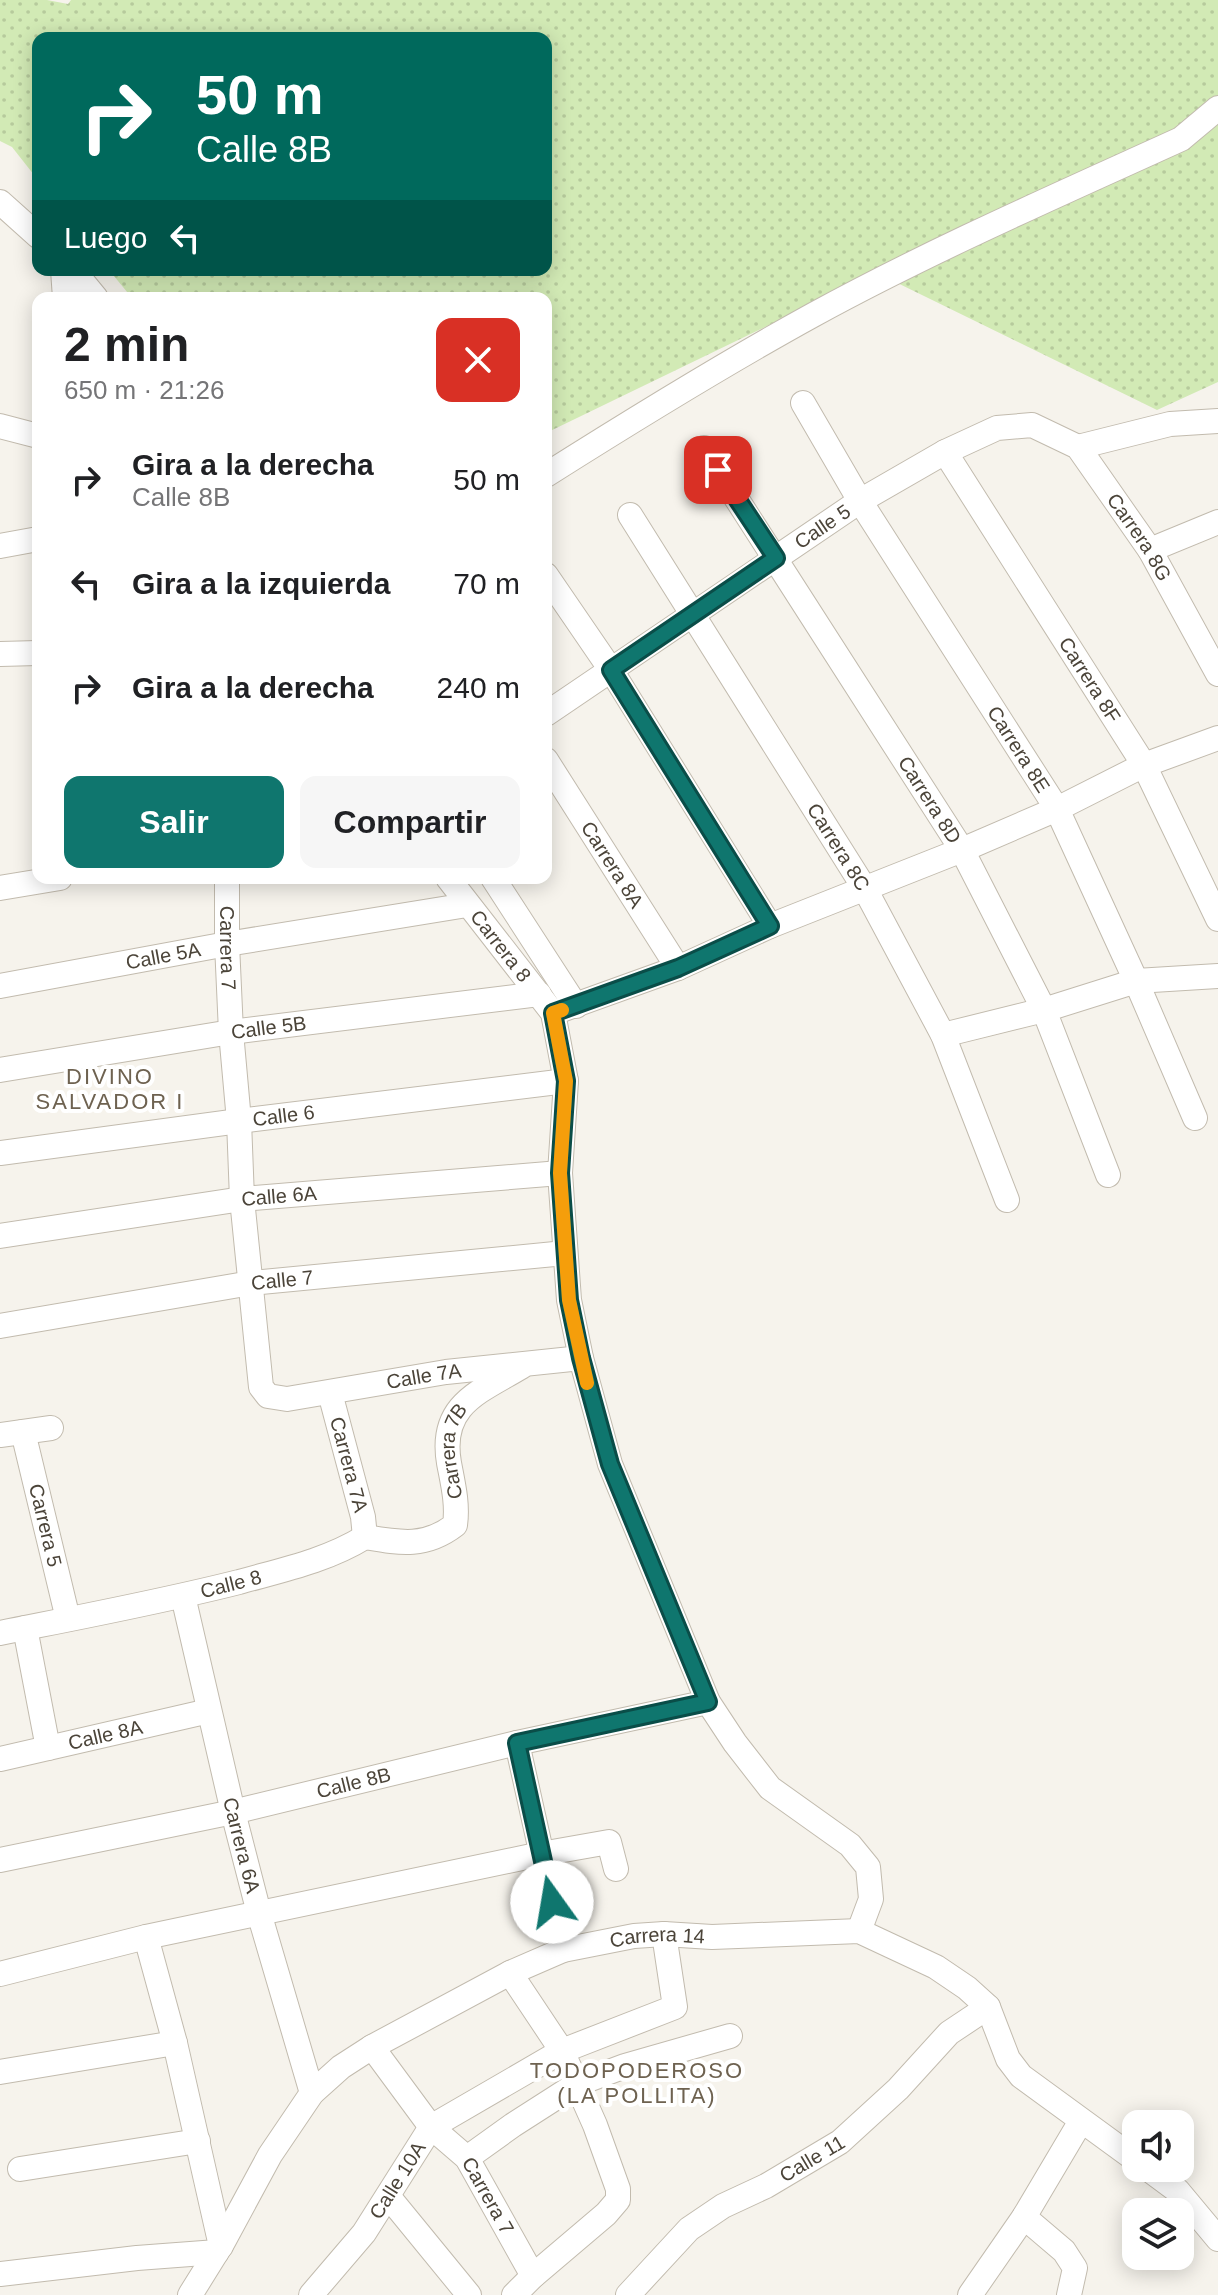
<!DOCTYPE html>
<html lang="es">
<meta charset="utf-8">
<style>
:root{--surface:#fff;--page:#f6f6f6;--text:#202124;--muted:#757577;--accent:#0f766e}
body{margin:0;font-family:Arial,sans-serif;background:var(--page);color:var(--text);height:100vh;display:flex;flex-direction:column;font-size:30px;white-space:nowrap}
*{box-sizing:border-box;margin:0}
p{font-size:26px;color:var(--muted)}
.icon{flex:none;width:44px;height:44px;fill:none;stroke:currentColor;stroke-width:2;stroke-linecap:round;stroke-linejoin:round}
.map{position:relative;flex:1;overflow:hidden}
.panel{position:absolute;left:32px;top:292px;width:520px;height:592px;display:flex;flex-direction:column;background:var(--surface);border-radius:16px;box-shadow:0 4px 20px #0003}
.panel>*{flex:none}
.guide{position:absolute;left:32px;top:32px;width:520px;height:244px;border-radius:16px;box-shadow:0 4px 20px #0003;background:#00695c;color:#fff;overflow:hidden}
.buttons{position:absolute;left:1122px;top:2110px;display:grid;gap:16px}
.buttons a{display:grid;place-items:center;width:72px;height:72px;border-radius:16px;background:var(--surface);box-shadow:0 4px 20px #0003;font-size:40px}
.pin{position:absolute;display:grid;place-items:center;width:68px;height:68px;color:#fff;margin:-34px;border-radius:16px;box-shadow:0 4px 12px #0006}
.me{position:absolute;width:88px;margin:-44px;rotate:347deg;stroke-linejoin:round;filter:drop-shadow(0 0 6px #0008)}
.turn{display:flex;align-items:center;gap:28px;height:168px;padding:0 32px;font-size:36px}
.turn .icon{width:104px;height:104px;stroke-width:2.5}
.turn b{display:block;font-size:56px;line-height:68px}
.then{display:flex;align-items:center;height:76px;padding:0 32px;background:#0003;gap:16px;font-size:30px}
.round{display:grid;place-items:center;flex:none;width:84px;height:84px;border-radius:16px;background:var(--page)}
.overview{display:flex;align-items:center;justify-content:space-between;height:136px;padding:0 32px}
h1{font-size:48px;font-weight:700;line-height:60px}
.cta{display:flex;gap:16px;margin-top:auto;padding:16px 32px}
.cta a{flex:1;height:92px;border-radius:16px;background:var(--accent);color:#fff;font-size:32px;font-weight:700;line-height:92px;text-align:center}
.cta a+a{background:var(--page);color:var(--text)}
ul{padding:0;list-style:none}
li{display:flex;align-items:center;gap:24px;height:104px;padding:0 32px}
li div{flex:1}
li b{display:block;font-size:30px}
li em{font-style:normal}
.map>svg:first-child{display:block}
.grass{fill:url(#grass-dots)}
.lines{fill:none;stroke-linecap:round;stroke-linejoin:round}
.minor-casing{stroke:#c2bbae;stroke-width:26}
.minor{stroke:#fff;stroke-width:24}
.route-casing{stroke:#0a4d48;stroke-width:20}
.route{stroke:#0f766e;stroke-width:14}
.slow{stroke:#f59e0b;stroke-width:14}
.labels{text-anchor:middle;stroke-width:8;stroke-linejoin:round;paint-order:stroke}
.street-label{font-size:20px;fill:#4b4439;stroke:#fff}
.neighbourhood-label{font-size:22px;letter-spacing:2px;fill:#6e6250;stroke:#fff}
</style>
<div class="map">
<svg width="1218" height="2295" viewBox="0 0 1218 2295">
<defs>
<pattern id="grass-dots" width="8" height="8" patternUnits="userSpaceOnUse" patternTransform="scale(2)"><rect width="8" height="8" fill="#d2eab5"/><path d="M2 2h.1M6 6h.1" fill="none" stroke="#b6ca9c" stroke-width="1.8" stroke-linecap="round"/></pattern>
</defs>
<rect width="100%" height="100%" fill="#f6f3ec"/>
<path class="grass" d="M 0,0 L 47,0 L 68,4 L 71,0 L 1218,0 L 1218,382 L 1157,410 L 877,273 L 546,433 L 546,298 L 132,298 L 109,270 L 546,270 L 546,38 L 38,38 L 38,180 L 12,147 L 0,141 Z"/>
<g class="lines">
<defs>
<g id="minor">
<path d="M 0,202 L 38,236"/>
<path d="M 63,270 L 65,298"/>
<path d="M 73,270 L 96,298"/>
<path id="s1" d="M 803,403 L 860,501 L 1057,809 L 1136,981 L 1195,1118"/>
<path d="M 0,426 L 38,436"/>
<path d="M 1078,447 L 1170,424 L 1218,421"/>
<path id="s2" d="M 704,448 L 962,850 L 1044,1010 L 1108,1175"/>
<path id="s3" d="M 945,452 L 1144,765 L 1218,919"/>
<path d="M 546,475 C 633,420 722,365 813,315 C 932,250 1058,195 1181,139 L 1218,108"/>
<path id="s4" d="M 630,515 L 865,889 L 943,1035 L 1007,1200"/>
<path d="M 0,546 L 38,539"/>
<path d="M 1150,550 L 1218,522"/>
<path d="M 546,575 L 611,670 L 770,926"/>
<path d="M 0,654 L 38,653"/>
<path id="s5" d="M 546,714 L 860,501 L 945,452 L 997,428 L 1032,425 L 1078,447 L 1150,550 L 1218,674"/>
<path id="s6" d="M 546,760 L 678,968"/>
<path id="s7" d="M 227,878 L 227,944 L 231,1032 L 239,1121 L 242,1199 L 261,1387 L 268,1396 L 287,1399 L 446,1372 L 581,1358"/>
<path id="s8" d="M 448,878 L 553,1013 L 566,1081 L 560,1173 L 569,1300 L 581,1358 L 610,1464 L 708,1702 L 735,1743 L 770,1788 L 850,1845 L 868,1867 L 871,1899 L 859,1931"/>
<path d="M 493,878 L 576,1006"/>
<path d="M 0,888 L 60,878"/>
<path id="s9" d="M 0,986 L 227,944 L 467,905"/>
<path d="M 553,1013 L 678,968 L 770,926 L 962,850 L 1057,809 L 1144,765 L 1218,738"/>
<path d="M 943,1035 L 1044,1010 L 1136,981 L 1218,976"/>
<path id="s10" d="M 0,1070 L 231,1032 L 539,994"/>
<path id="s11" d="M 0,1153 L 239,1121 L 566,1081"/>
<path id="s12" d="M 0,1236 L 242,1199 L 560,1173"/>
<path id="s13" d="M 0,1326 L 251,1283 L 565,1253"/>
<path id="s14" d="M 330,1393 L 363,1517 L 365,1537"/>
<path id="s15" d="M 23,1432 L 68,1619"/>
<path d="M 0,1435 L 51,1428"/>
<path id="s16" d="M 183,1596 L 233,1812 L 259,1913 L 312,2093"/>
<path d="M 25,1628 L 48,1748"/>
<path id="s17" d="M 0,1633 C 80,1617 160,1602 239,1582 C 282,1570 326,1561 365,1537 C 400,1543 425,1548 455,1525 C 458,1504 453,1484 449,1463 C 439,1405 479,1392 521,1367"/>
<path d="M 517,1743 L 563,1950"/>
<path id="s18" d="M 0,1759 L 209,1711"/>
<path id="s19" d="M 0,1860 L 233,1812 L 517,1743 L 708,1702"/>
<path d="M 146,1937 L 175,2043 L 221,2246"/>
<path d="M 510,1973 L 562,2051 L 595,2125 L 618,2189 L 618,2200 L 606,2214 L 533,2276 L 514,2295"/>
<path d="M 0,1974 L 146,1937 L 541,1854 L 609,1842 L 616,1869"/>
<path id="s20" d="M 372,2047 L 431,2127 L 467,2158 L 533,2276"/>
<path d="M 0,2072 L 175,2043"/>
<path d="M 467,2158 L 513,2125 L 577,2084 L 625,2066 L 730,2036"/>
<path d="M 1147,2168 L 1178,2191 L 1218,2239"/>
<path d="M 20,2169 L 198,2141"/>
<path d="M 388,2196 L 469,2295"/>
<path d="M 1024,2217 L 1064,2251 L 1075,2268 L 1069,2295"/>
<path d="M 0,2274 L 137,2258 L 217,2252"/>
<path id="s21" d="M 190,2295 L 223,2242 L 270,2155 L 312,2093 L 341,2067 L 372,2047 L 510,1973 L 563,1950 L 634,1936 L 664,1934 L 712,1937 L 859,1931 L 936,1967 L 967,1988 L 988,2007 L 1008,2059 L 1021,2076 L 1136,2160"/>
<path id="s22" d="M 311,2295 L 364,2233 L 431,2127 L 562,2051 L 675,2007 L 664,1934"/>
<path id="s23" d="M 628,2295 L 689,2229 L 723,2206 L 766,2186 L 840,2142 L 898,2089 L 949,2033 L 988,2007"/>
<path d="M 970,2295 L 1024,2217 L 1081,2121"/>
</g>
</defs>
<use href="#minor" class="minor-casing"/>
<use href="#minor" class="minor"/>
</g>
<g class="lines">
<defs>
<path id="route" d="M 552,1902 L 517,1743 L 708,1702 L 610,1464 L 581,1358 L 569,1300 L 560,1173 L 566,1081 L 553,1013 L 678,968 L 770,926 L 611,670 L 776,558 L 718,470"/>
</defs>
<use href="#route" class="route-casing"/>
<use href="#route" class="route"/>
<path class="slow" d="M 562,1010 L 553,1013 L 566,1081 L 560,1173 L 569,1300 L 587,1383"/>
</g>
<g class="labels">
<g class="street-label">
<text dy="7" stroke="none"><textPath href="#s5" startOffset="334">Calle 5</textPath></text>
<text dy="7" stroke="none"><textPath href="#s5" startOffset="730">Carrera 8G</textPath></text>
<text dy="7" stroke="none"><textPath href="#s3" startOffset="270">Carrera 8F</textPath></text>
<text dy="7" stroke="none"><textPath href="#s1" startOffset="408">Carrera 8E</textPath></text>
<text dy="7" stroke="none"><textPath href="#s2" startOffset="418">Carrera 8D</textPath></text>
<text dy="7" stroke="none"><textPath href="#s4" startOffset="392">Carrera 8C</textPath></text>
<text dy="7" stroke="none"><textPath href="#s6" startOffset="124">Carrera 8A</textPath></text>
<text dy="7" stroke="none"><textPath href="#s8" startOffset="86">Carrera 8</textPath></text>
<text dy="7" stroke="none"><textPath href="#s7" startOffset="70">Carrera 7</textPath></text>
<text dy="7" stroke="none"><textPath href="#s9" startOffset="166">Calle 5A</textPath></text>
<text dy="7" stroke="none"><textPath href="#s10" startOffset="272">Calle 5B</textPath></text>
<text dy="7" stroke="none"><textPath href="#s11" startOffset="286">Calle 6</textPath></text>
<text dy="7" stroke="none"><textPath href="#s12" startOffset="282">Calle 6A</textPath></text>
<text dy="7" stroke="none"><textPath href="#s13" startOffset="286">Calle 7</textPath></text>
<text dy="7" stroke="none"><textPath href="#s7" startOffset="680">Calle 7A</textPath></text>
<text dy="7" stroke="none"><textPath href="#s17" startOffset="548">Carrera 7B</textPath></text>
<text dy="7" stroke="none"><textPath href="#s14" startOffset="74">Carrera 7A</textPath></text>
<text dy="7" stroke="none"><textPath href="#s15" startOffset="96">Carrera 5</textPath></text>
<text dy="7" stroke="none"><textPath href="#s17" startOffset="236">Calle 8</textPath></text>
<text dy="7" stroke="none"><textPath href="#s18" startOffset="108">Calle 8A</textPath></text>
<text dy="7" stroke="none"><textPath href="#s19" startOffset="362">Calle 8B</textPath></text>
<text dy="7" stroke="none"><textPath href="#s16" startOffset="256">Carrera 6A</textPath></text>
<text dy="7" stroke="none"><textPath href="#s21" startOffset="622">Carrera 14</textPath></text>
<text dy="7" stroke="none"><textPath href="#s23" startOffset="232">Calle 11</textPath></text>
<text dy="7" stroke="none"><textPath href="#s22" startOffset="144">Calle 10A</textPath></text>
<text dy="7" stroke="none"><textPath href="#s20" startOffset="190">Carrera 7</textPath></text>
</g>
<g class="neighbourhood-label">
<text x="110" y="1084">DIVINO<tspan x="110" dy="25">SALVADOR I</tspan></text>
<text x="637" y="2078">TODOPODEROSO<tspan x="637" dy="25">(LA POLLITA)</tspan></text>
</g>
</g>
</svg>
<div class="buttons">
<a><svg class="icon" aria-label="sound" viewBox="0 0 24 24"><path d="M4 9h4l5-4v14l-5-4H4zM17 9q2 3 0 6"/></svg></a>
<a><svg class="icon" aria-label="layers" viewBox="0 0 24 24"><path d="M12 4l9 5-9 5-9-5zM3 14l9 5 9-5"/></svg></a>
</div>
<div class="pin" style="left:718px;top:470px;background:#d93025"><svg class="icon" aria-label="arrive" viewBox="0 0 24 24"><path d="M6 21V4h12l-3 4 3 4H6"/></svg></div>
<svg class="me" style="left:552px;top:1902px" viewBox="-20 -20 40 40"><circle r="19" fill="#fff"/><path d="M0-13L10 11 0 6-10 11z" fill="#0f766e"/></svg>
<div class="guide">
<div class="turn"><svg class="icon" aria-label="right" viewBox="0 0 24 24"><path d="M7 20v-9h11M14 6l5 5-5 5"/></svg><div><b>50 m</b>Calle 8B</div></div>
<div class="then">Luego<svg class="icon" aria-label="left" viewBox="0 0 24 24"><path d="M17 20v-9H6M10 6l-5 5 5 5"/></svg></div>
</div>
<section class="panel">
<div class="overview"><div><h1>2 min</h1><p>650 m · 21:26</p></div><a class="round" style="background:#d93025;color:#fff"><svg class="icon" aria-label="close" viewBox="0 0 24 24"><path d="M6 6l12 12M18 6L6 18"/></svg></a></div>
<ul>
<li><svg class="icon" aria-label="right" viewBox="0 0 24 24"><path d="M7 20v-9h11M14 6l5 5-5 5"/></svg><div><b>Gira a la derecha</b><p>Calle 8B</p></div><em>50 m</em></li>
<li><svg class="icon" aria-label="left" viewBox="0 0 24 24"><path d="M17 20v-9H6M10 6l-5 5 5 5"/></svg><div><b>Gira a la izquierda</b></div><em>70 m</em></li>
<li><svg class="icon" aria-label="right" viewBox="0 0 24 24"><path d="M7 20v-9h11M14 6l5 5-5 5"/></svg><div><b>Gira a la derecha</b></div><em>240 m</em></li>
</ul>
<div class="cta"><a>Salir</a><a>Compartir</a></div>
</section>
</div>
